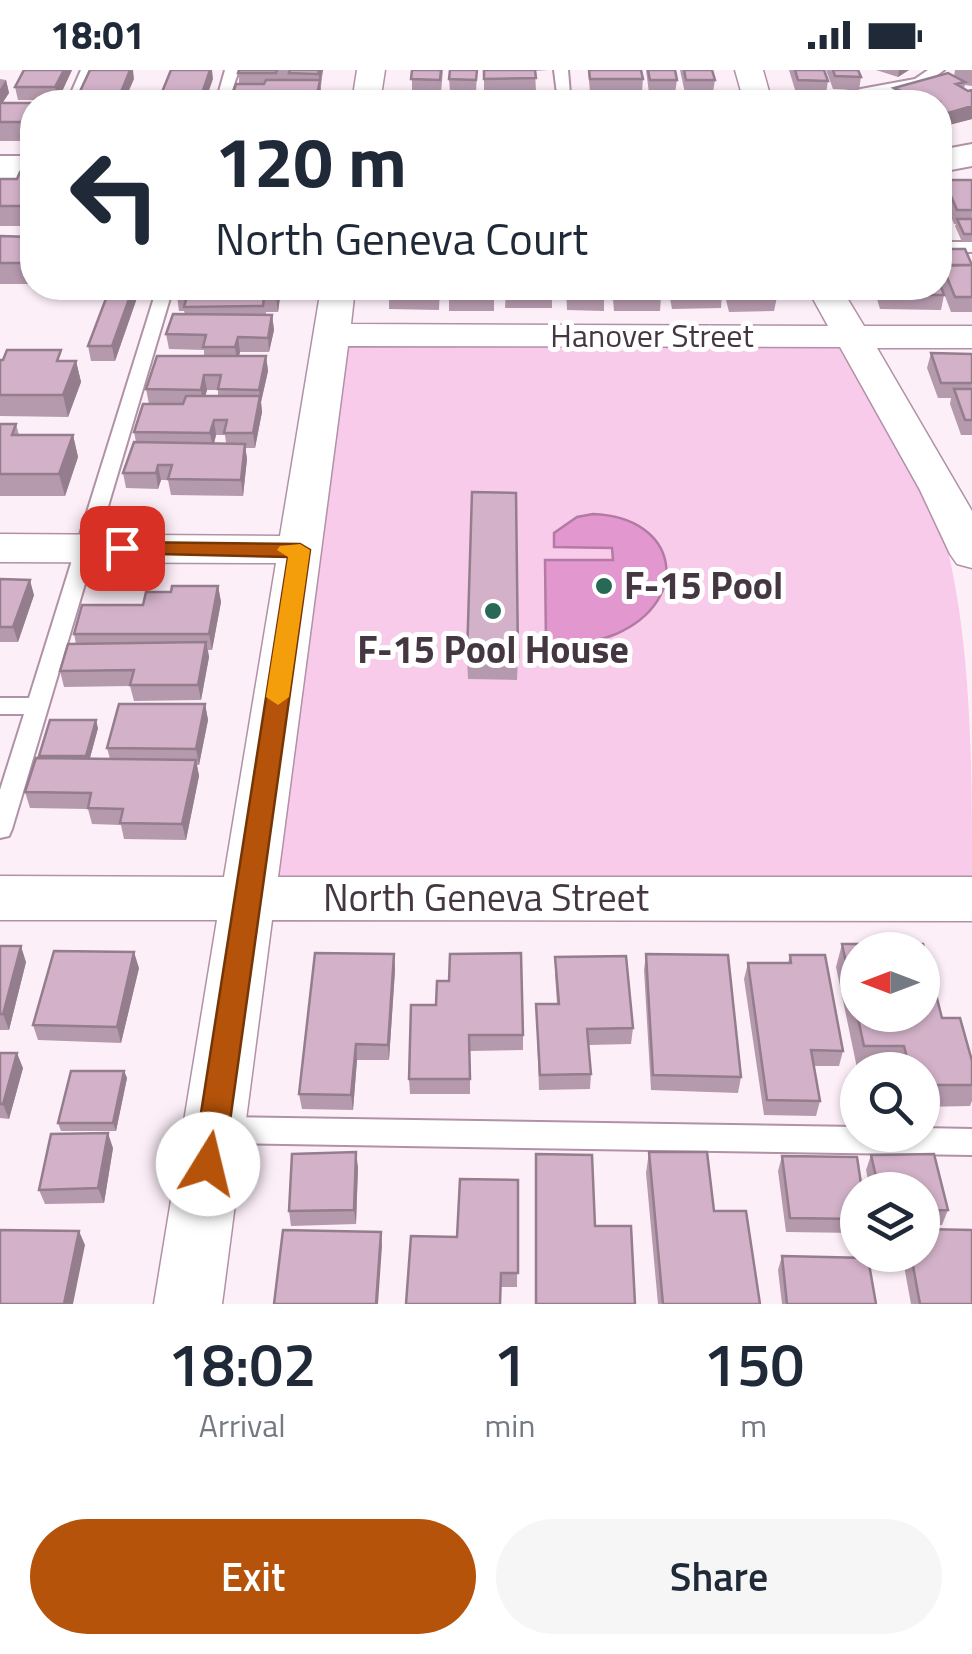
<!DOCTYPE html>
<style>
:root{--surface:#fff;--page:#f6f6f7;--text:#1f2937;--muted:#747a83;--accent:#b45309}
body{margin:0;font-family:"Titillium Web",sans-serif;background:var(--page);color:var(--text);height:100vh;display:flex;flex-direction:column;font-size:38px;white-space:nowrap}
*{box-sizing:border-box;margin:0}
p{font-size:32px;color:var(--muted)}
.icon{flex:none;width:55px;height:55px;fill:none;stroke:currentColor;stroke-width:2;stroke-linecap:round;stroke-linejoin:round}
.map{position:relative;height:1234px;overflow:hidden}
.side{display:flex;flex-direction:column;background:var(--surface);flex:1}
.side>*{flex:none}
.guide{position:absolute;left:20px;top:20px;width:932px;height:210px;border-radius:40px;box-shadow:0 2px 8px #0004;background:#fff;color:var(--text);overflow:hidden}
.needle{width:65px;rotate:270deg}
.tools{position:absolute;left:840px;top:862px;display:grid;gap:20px}
.tools a{display:grid;place-items:center;width:100px;height:100px;border-radius:50%;background:var(--surface);box-shadow:0 2px 8px #0004;font-size:50px}
.pin{position:absolute;display:grid;place-items:center;width:85px;height:85px;color:#fff;margin:-42px;border-radius:20px;box-shadow:0 5px 15px #0006}
.me{position:absolute;width:110px;margin:-55px;rotate:9deg;stroke-linejoin:round;filter:drop-shadow(0 0 8px #0008)}
.turn{display:flex;align-items:center;gap:35px;height:210px;padding:0 30px;font-size:45px}
.turn .icon{width:130px;height:130px;stroke-width:2.5}
.turn b{display:block;font-size:70px;line-height:85px}
.eta{display:flex;justify-content:space-evenly;align-items:center;height:170px;text-align:center}
.eta b{font-size:60px;font-weight:600;line-height:70px}
.action{display:flex;gap:20px;margin-top:auto;padding:20px 30px}
.action a{flex:1;height:115px;border-radius:60px;background:var(--accent);color:#fff;font-size:40px;font-weight:600;line-height:115px;text-align:center}
.action a+a{background:var(--page);color:var(--text)}
.status{display:flex;justify-content:space-between;align-items:center;height:70px;padding:0 50px;background:var(--surface);direction:ltr}
.status svg{height:28px;fill:currentColor}
.map>svg:first-child{display:block}
.green{fill:#f8cbeb}
.water{fill:#e297ce;stroke:#b37aa4;stroke-width:2.5}
.lines{fill:none;stroke-linecap:round;stroke-linejoin:round}
.lane-casing{stroke:#b191a7;stroke-width:4}
.street-casing{stroke:#b191a7;stroke-width:3}
.secondary-casing{stroke:#b191a7;stroke-width:4}
.lane{fill:#fff;fill-rule:evenodd}
.street{fill:#fff;fill-rule:evenodd}
.secondary{fill:#fff;fill-rule:evenodd}
.wall{fill:#b599ad;fill-rule:evenodd}
.shaded-wall{fill:#947d8d}
.building{fill:#d3b2c9;stroke:#947d8d;stroke-width:2.5;fill-rule:evenodd}
.route{fill:#b45309;stroke:#753606;stroke-width:2.5}
.slow{fill:#f59e0b}
.poi-dot{fill:#286856;stroke:#fff;stroke-width:4}
.labels{text-anchor:middle;stroke-width:10;stroke-linejoin:round;paint-order:stroke}
.far-street-label{font-size:32px;fill:#453741;stroke:#fff}
.poi-label{font-size:38px;font-weight:bold;fill:#453741;stroke:#fff;text-anchor:start}
.street-label{font-size:38px;fill:#453741;stroke:#fff}
</style>
<div class="status"><b>18:01</b><svg viewBox="0 0 49 12"><path d="M0 12V9h3v3zM5 12V6h3v6zM10 12V3h3v9zM15 12V0h3v12zM26 1h20v11H26zM47 4h2v5h-2z"/></svg></div>
<div class="map">
<svg width="972" height="1234" viewBox="0 0 972 1234">
<rect width="100%" height="100%" fill="#fdeff8"/>
<path class="green" d="M 345,274 L 837,275 C 871,333 913,394 941,454 C 972,562 972,693 972,808 L 277,806 Z"/>
<path class="water" d="M 593,444 C 679,447 693,530 616,564 C 592,574 570,574 546,573 L 545,490 L 613,490 L 612,478 L 554,477 L 554,463 L 577,447 Z"/>
<g class="lines">
<defs>
<path id="lane" d="M 81,0 L 95,0 L 79,32 L 67,32 Z
M 225,0 L 239,0 L 228,32 L 216,32 Z
M 554,0 L 568,0 L 570,24 L 839,23 L 915,9 L 928,0 L 944,0 L 924,15 L 839,31 L 367,32 L 360,28 L 367,24 L 557,24 Z
M 940,172 L 972,172 L 972,182 L 940,182 Z
M 157,218 L 173,218 L 12,759 L 9,766 L 0,768 L 0,720 L 24,644 L 0,644 L 0,628 L 29,628 Z
M 217,1047 L 858,1057 L 858,1065 L 922,1065 L 922,1058 L 972,1059 L 972,1085 L 217,1073 L 207,1069 L 202,1060 L 207,1051 Z"/>
<path id="street" d="M 357,0 L 385,0 L 380,32 L 352,32 Z
M 735,0 L 763,0 L 772,32 L 744,32 Z
M 321,218 L 355,218 L 351,254 L 828,256 L 807,218 L 841,218 L 864,256 L 972,256 L 972,278 L 877,278 L 972,441 L 972,498 L 957,494 L 950,484 L 920,420 L 840,277 L 348,276 L 278,807 L 972,807 L 972,851 L 272,850 L 222,1234 L 154,1234 L 217,850 L 0,850 L 0,806 L 224,807 L 276,493 L 0,492 L 0,464 L 280,466 Z"/>
<path id="secondary" d="M 972,74 L 972,96 L 940,102 L 940,80 Z
M 0,86 L 32,86 L 32,108 L 0,108 Z"/>
</defs>
<use href="#lane" class="lane-casing"/>
<use href="#street" class="street-casing"/>
<use href="#secondary" class="secondary-casing"/>
<use href="#lane" class="lane"/>
<use href="#street" class="street"/>
<use href="#secondary" class="secondary"/>
</g>
<path class="wall" d="M 24,0 L 72,0 L 58,30 L 18,30 L 15,17 Z
M 239,0 L 323,0 L 319,32 L 232,32 L 231,29 L 239,14 Z
M 412,0 L 443,0 L 441,23 L 412,22 Z
M 477,0 L 476,23 L 450,22 L 449,9 Z
M 484,0 L 548,0 L 535,1 L 536,21 L 484,22 Z
M 588,0 L 643,9 L 642,22 L 590,22 Z
M 646,0 L 675,0 L 677,10 L 675,23 L 649,23 Z
M 680,0 L 712,0 L 715,10 L 713,22 L 720,32 L 688,32 L 688,23 L 685,23 Z
M 789,0 L 824,0 L 828,11 L 826,24 L 796,23 Z
M 826,0 L 858,0 L 861,7 L 859,20 L 833,19 Z
M 876,0 L 909,0 L 898,7 Z
M 955,0 L 972,0 L 972,16 L 965,15 L 964,18 L 968,21 L 972,20 L 972,49 L 945,56 L 940,54 L 940,32 L 891,31 L 894,18 L 954,6 Z
M 0,9 L 6,10 L 9,23 L 2,33 L 32,33 L 32,71 L 0,71 Z
M 32,102 L 32,156 L 0,156 L 0,109 L 17,109 Z
M 944,110 L 972,110 L 972,172 L 962,172 L 955,156 L 956,154 L 954,154 L 941,123 Z
M 940,126 L 945,138 L 942,152 L 940,152 Z
M 0,166 L 32,167 L 32,214 L 0,214 Z
M 940,179 L 972,194 L 972,242 L 951,242 L 940,213 Z
M 110,218 L 137,218 L 138,225 L 115,291 L 91,291 L 88,276 Z
M 214,218 L 214,220 L 235,220 L 235,218 L 281,218 L 278,242 L 266,242 L 266,245 L 272,245 L 274,260 L 269,282 L 240,282 L 239,286 L 266,286 L 268,301 L 261,332 L 262,342 L 255,378 L 245,378 L 247,389 L 243,426 L 171,425 L 168,410 L 161,410 L 158,419 L 126,418 L 123,403 L 136,372 L 134,362 L 149,334 L 146,319 L 204,286 L 204,280 L 169,279 L 166,264 L 185,244 L 184,241 L 179,241 L 177,226 ZM 207,320 L 218,320 L 218,326 L 205,326 ZM 216,365 L 225,365 L 226,373 L 214,373 Z
M 389,218 L 440,218 L 439,240 L 389,239 Z
M 449,218 L 494,218 L 494,241 L 449,241 Z
M 506,218 L 552,218 L 552,238 L 505,238 Z
M 566,218 L 604,218 L 604,241 L 567,240 Z
M 612,218 L 660,218 L 661,227 L 660,241 L 614,241 Z
M 668,218 L 721,218 L 722,224 L 721,238 L 672,239 Z
M 723,218 L 774,218 L 777,227 L 774,241 L 729,242 Z
M 877,218 L 940,218 L 944,225 L 941,240 L 880,239 L 876,226 Z
M 931,283 L 972,284 L 972,365 L 961,365 L 950,334 L 951,328 L 938,328 L 927,298 Z
M 0,290 L 76,291 L 81,312 L 68,347 L 0,346 Z
M 0,354 L 16,354 L 19,365 L 73,365 L 78,387 L 65,426 L 0,426 Z
M 0,509 L 34,525 L 18,572 L 0,572 Z
M 218,516 L 221,532 L 212,580 L 208,580 L 209,587 L 201,630 L 134,631 L 130,616 L 64,617 L 60,601 L 76,574 L 74,564 L 171,522 Z
M 467,587 L 518,587 L 517,610 L 468,609 Z
M 205,634 L 208,650 L 199,695 L 197,695 L 199,706 L 186,770 L 124,769 L 121,755 L 92,754 L 88,739 L 30,738 L 25,722 L 39,686 L 98,658 L 90,688 L 110,689 L 107,678 Z
M 842,874 L 942,948 L 972,991 L 972,1031 L 970,1036 L 922,1037 L 922,1000 L 897,1000 L 897,998 L 857,998 L 836,897 Z
M 0,876 L 26,892 L 9,960 L 0,960 Z
M 394,884 L 395,900 L 389,990 L 357,990 L 353,1040 L 302,1039 L 299,1024 Z
M 646,884 L 741,1007 L 738,1023 L 651,1020 L 644,900 Z
M 790,885 L 843,981 L 839,996 L 814,996 L 820,1031 L 816,1046 L 764,1045 L 744,909 L 748,893 L 788,893 Z
M 555,887 L 633,958 L 631,974 L 589,975 L 591,1004 L 590,1019 L 539,1020 L 536,934 L 557,934 L 555,903 Z
M 139,898 L 121,973 L 38,970 L 33,955 Z
M 449,911 L 523,965 L 523,980 L 470,981 L 470,1024 L 410,1024 L 409,1009 L 436,935 Z
M 0,983 L 23,998 L 9,1049 L 0,1048 Z
M 124,1001 L 127,1008 L 116,1061 L 61,1061 L 58,1053 Z
M 113,1078 L 104,1133 L 45,1134 L 39,1120 Z
M 649,1082 L 714,1141 L 760,1234 L 658,1234 L 646,1103 Z
M 536,1084 L 595,1156 L 635,1234 L 535,1234 Z
M 934,1084 L 948,1140 L 942,1155 L 922,1155 L 922,1120 L 870,1120 L 866,1100 L 871,1085 Z
M 782,1086 L 858,1120 L 858,1163 L 786,1162 L 778,1101 Z
M 358,1097 L 356,1154 L 291,1156 L 289,1141 Z
M 518,1110 L 517,1217 L 501,1217 L 457,1167 Z
M 902,1185 L 922,1185 L 972,1234 L 911,1234 Z
M 782,1186 L 876,1234 L 782,1234 L 778,1200 Z"/>
<path class="shaded-wall" d="M 64,0 L 72,0 L 58,30 L 55,17 Z
M 130,0 L 133,0 L 134,9 L 124,32 L 117,32 Z
M 210,0 L 212,0 L 213,9 L 205,32 L 199,32 Z
M 319,0 L 323,0 L 320,12 L 321,23 L 319,32 L 316,32 L 319,15 Z
M 899,0 L 909,0 L 898,7 Z
M 6,10 L 9,23 L 0,37 L 0,19 Z
M 972,36 L 972,49 L 945,56 L 948,43 Z
M 32,43 L 32,71 L 28,52 Z
M 133,218 L 137,218 L 138,225 L 115,291 L 112,276 Z
M 278,218 L 281,218 L 281,221 L 278,242 L 276,227 Z
M 272,245 L 274,260 L 269,282 L 268,268 Z
M 238,267 L 240,282 L 237,292 L 235,277 Z
M 266,286 L 268,301 L 261,332 L 262,342 L 255,378 L 253,363 L 260,330 L 259,320 Z
M 76,291 L 81,312 L 68,347 L 63,325 Z
M 204,305 L 207,320 L 203,335 L 201,320 Z
M 214,350 L 216,365 L 213,378 L 210,363 Z
M 73,365 L 78,387 L 65,426 L 59,404 Z
M 245,374 L 247,389 L 243,426 L 241,410 Z
M 158,395 L 161,410 L 158,419 L 156,403 Z
M 30,510 L 34,525 L 18,572 L 13,557 Z
M 218,516 L 221,532 L 212,580 L 209,564 Z
M 206,572 L 209,587 L 201,630 L 198,615 Z
M 205,634 L 208,650 L 199,695 L 196,679 Z
M 96,650 L 98,658 L 88,695 L 86,686 Z
M 196,690 L 199,706 L 186,770 L 182,754 Z
M 21,876 L 26,892 L 9,960 L 3,944 Z
M 134,882 L 139,898 L 121,973 L 117,957 Z
M 394,884 L 395,900 L 389,990 L 388,975 Z
M 356,974 L 357,990 L 353,1040 L 351,1025 Z
M 17,983 L 23,998 L 9,1049 L 3,1034 Z
M 124,1001 L 127,1008 L 116,1061 L 113,1053 Z
M 108,1063 L 113,1078 L 104,1133 L 98,1118 Z
M 356,1082 L 358,1097 L 356,1154 L 354,1140 Z
M 79,1161 L 85,1175 L 73,1234 L 64,1234 Z
M 381,1162 L 382,1176 L 378,1234 L 376,1234 Z"/>
<path class="building" d="M 24,0 L 64,0 L 55,17 L 15,17 Z
M 90,0 L 130,0 L 117,32 L 75,32 Z
M 171,0 L 210,0 L 199,32 L 158,32 Z
M 239,0 L 277,0 L 276,3 L 238,3 Z
M 290,0 L 319,0 L 318,4 L 289,3 Z
M 412,0 L 441,0 L 440,10 L 411,9 Z
M 450,0 L 477,0 L 476,10 L 449,9 Z
M 484,0 L 535,0 L 536,8 L 484,9 Z
M 589,0 L 641,0 L 643,9 L 590,9 Z
M 648,0 L 675,0 L 677,10 L 650,10 Z
M 684,0 L 712,0 L 715,10 L 686,10 Z
M 795,0 L 824,0 L 828,11 L 798,10 Z
M 833,0 L 858,0 L 861,7 L 835,6 Z
M 948,3 L 965,12 L 956,14 L 968,21 L 972,20 L 972,36 L 948,43 L 940,40 L 940,32 L 925,32 L 894,18 Z
M 266,10 L 320,10 L 316,30 L 295,30 L 297,22 L 287,22 L 285,29 L 231,29 L 236,14 L 264,14 Z
M 409,22 L 439,22 L 439,32 L 409,32 Z
M 688,22 L 718,23 L 720,32 L 690,32 Z
M 879,22 L 887,32 L 809,32 L 805,26 Z
M 569,25 L 599,25 L 600,32 L 570,32 Z
M 648,26 L 679,26 L 680,32 L 649,32 Z
M 449,28 L 476,29 L 476,32 L 448,32 Z
M 496,28 L 522,29 L 522,32 L 495,32 Z
M 612,28 L 640,29 L 641,32 L 613,32 Z
M 532,29 L 561,29 L 561,32 L 532,32 Z
M 0,33 L 32,33 L 32,43 L 28,52 L 0,52 Z
M 20,102 L 32,102 L 32,136 L 0,136 L 0,109 L 17,109 Z
M 944,110 L 972,110 L 972,140 L 957,140 Z
M 940,126 L 945,138 L 940,138 Z
M 957,149 L 972,149 L 972,164 L 964,164 Z
M 0,166 L 32,167 L 32,188 L 30,193 L 0,193 Z
M 940,179 L 965,179 L 972,195 L 940,196 Z
M 942,195 L 972,195 L 972,227 L 955,227 Z
M 940,214 L 944,225 L 883,225 L 881,218 L 940,218 Z
M 110,218 L 133,218 L 112,276 L 88,276 Z
M 179,218 L 210,218 L 210,220 L 235,220 L 235,218 L 278,218 L 276,227 L 264,228 L 263,236 L 184,237 L 187,226 L 177,226 Z
M 389,218 L 439,218 L 438,225 L 389,225 Z
M 449,218 L 494,218 L 494,226 L 449,227 Z
M 506,218 L 552,218 L 553,224 L 506,223 Z
M 568,218 L 604,218 L 604,226 L 568,226 Z
M 614,218 L 660,218 L 661,227 L 615,227 Z
M 672,218 L 721,218 L 722,224 L 674,224 Z
M 728,218 L 774,218 L 777,227 L 730,227 Z
M 173,244 L 272,245 L 268,268 L 238,267 L 235,277 L 203,277 L 206,265 L 166,264 Z
M 7,280 L 61,280 L 57,291 L 76,291 L 63,325 L 0,325 L 0,290 L 3,290 Z
M 931,283 L 972,284 L 972,313 L 941,313 Z
M 157,286 L 266,286 L 259,320 L 218,319 L 221,305 L 204,305 L 201,320 L 146,319 Z
M 954,319 L 972,319 L 972,350 L 965,350 Z
M 186,326 L 260,326 L 253,363 L 224,363 L 227,350 L 214,350 L 210,363 L 134,362 L 143,334 L 183,334 Z
M 0,354 L 16,354 L 12,365 L 73,365 L 59,404 L 0,404 Z
M 134,372 L 245,374 L 241,410 L 168,409 L 172,395 L 158,395 L 156,403 L 123,403 Z
M 472,422 L 516,423 L 518,587 L 467,587 Z
M 0,509 L 30,510 L 13,557 L 0,557 Z
M 172,516 L 218,516 L 209,564 L 74,564 L 82,535 L 143,535 L 146,522 L 171,522 Z
M 206,572 L 198,615 L 130,615 L 134,600 L 60,601 L 68,574 Z
M 119,634 L 205,634 L 196,679 L 107,678 Z
M 50,650 L 96,650 L 86,686 L 39,686 Z
M 36,688 L 196,690 L 182,754 L 120,753 L 123,739 L 88,738 L 91,723 L 25,722 Z
M 842,874 L 923,874 L 942,948 L 960,948 L 972,991 L 972,1015 L 922,1015 L 922,1000 L 910,1000 L 904,976 L 864,976 ZM 858,880 L 922,880 L 922,945 L 858,945 Z
M 0,876 L 21,876 L 3,944 L 0,944 Z
M 54,881 L 134,882 L 117,957 L 33,955 Z
M 315,883 L 394,884 L 388,975 L 356,974 L 351,1025 L 299,1024 Z
M 521,883 L 523,965 L 469,965 L 470,1009 L 409,1009 L 411,935 L 436,935 L 437,911 L 449,911 L 450,884 Z
M 646,884 L 728,885 L 741,1007 L 653,1005 Z
M 790,885 L 825,885 L 843,981 L 811,980 L 820,1031 L 767,1030 L 748,893 L 791,893 Z
M 626,886 L 633,958 L 587,959 L 591,1004 L 540,1005 L 536,934 L 559,934 L 555,887 Z
M 0,983 L 17,983 L 3,1034 L 0,1034 Z
M 71,1001 L 124,1001 L 113,1053 L 58,1053 Z
M 108,1063 L 98,1118 L 39,1120 L 51,1064 Z
M 356,1082 L 354,1140 L 289,1141 L 292,1084 Z
M 649,1082 L 707,1082 L 714,1141 L 746,1141 L 760,1234 L 663,1234 Z
M 536,1084 L 592,1085 L 595,1156 L 631,1156 L 635,1234 L 536,1234 Z
M 934,1084 L 948,1140 L 922,1141 L 922,1120 L 879,1120 L 871,1085 Z
M 782,1086 L 857,1087 L 862,1120 L 858,1120 L 858,1149 L 790,1148 Z
M 460,1109 L 518,1110 L 518,1203 L 501,1203 L 500,1234 L 406,1234 L 411,1166 L 457,1167 Z
M 922,1159 L 972,1160 L 972,1234 L 920,1234 L 911,1185 L 922,1185 Z
M 0,1160 L 79,1161 L 64,1234 L 0,1234 Z
M 283,1160 L 381,1162 L 376,1234 L 274,1234 Z
M 782,1186 L 868,1188 L 876,1234 L 787,1234 Z"/>
<path class="route" d="M 122,472 L 300,474 L 310,480 L 224,1094 L 219,1104 L 208,1108 L 198,1104 L 193,1094 L 288,487 L 114,483 L 111,478 Z"/>
<path class="slow" d="M 300,474 L 310,480 L 289,627 L 278,635 L 266,627 L 288,487 L 277,480 L 280,476 Z"/>
<g class="poi-dot">
<circle cx="604" cy="516" r="10"/>
<circle cx="493" cy="541" r="10"/>
</g>
<g class="labels">
<g class="far-street-label">
<text x="652" y="277">Hanover Street</text>
</g>
<g class="poi-label">
<text x="624" y="529">F-15 Pool</text>
<text x="493" y="593" text-anchor="middle">F-15 Pool House</text>
</g>
<g class="street-label">
<text x="486" y="841">North Geneva Street</text>
</g>
</g>
</svg>
<div class="tools">
<a><svg class="needle" viewBox="-14 -14 28 28"><path d="M0-13l5 13h-10z" fill="#e53935"/><path d="M0 13l5-13h-10z" fill="#747a83"/></svg></a>
<a><svg class="icon" aria-label="search" viewBox="0 0 24 24"><circle cx="10" cy="10" r="6"/><path d="M15 15l6 6"/></svg></a>
<a><svg class="icon" aria-label="layers" viewBox="0 0 24 24"><path d="M12 4l9 5-9 5-9-5zM3 14l9 5 9-5"/></svg></a>
</div>
<div class="pin" style="left:122px;top:478px;background:#d93025"><svg class="icon" aria-label="arrive" viewBox="0 0 24 24"><path d="M6 21V4h12l-3 4 3 4H6"/></svg></div>
<svg class="me" style="left:208px;top:1094px" viewBox="-20 -20 40 40"><circle r="19" fill="#fff"/><path d="M0-13L10 11 0 6-10 11z" fill="#b45309"/></svg>
<div class="guide">
<div class="turn"><svg class="icon" aria-label="left" viewBox="0 0 24 24"><path d="M17 20v-9H6M10 6l-5 5 5 5"/></svg><div><b>120 m</b>North Geneva Court</div></div>
</div>
</div>
<section class="side">
<div class="eta">
<div><b>18:02</b><p>Arrival</p></div>
<div><b>1</b><p>min</p></div>
<div><b>150</b><p>m</p></div>
</div>
<div class="action"><a>Exit</a><a>Share</a></div>
</section>
